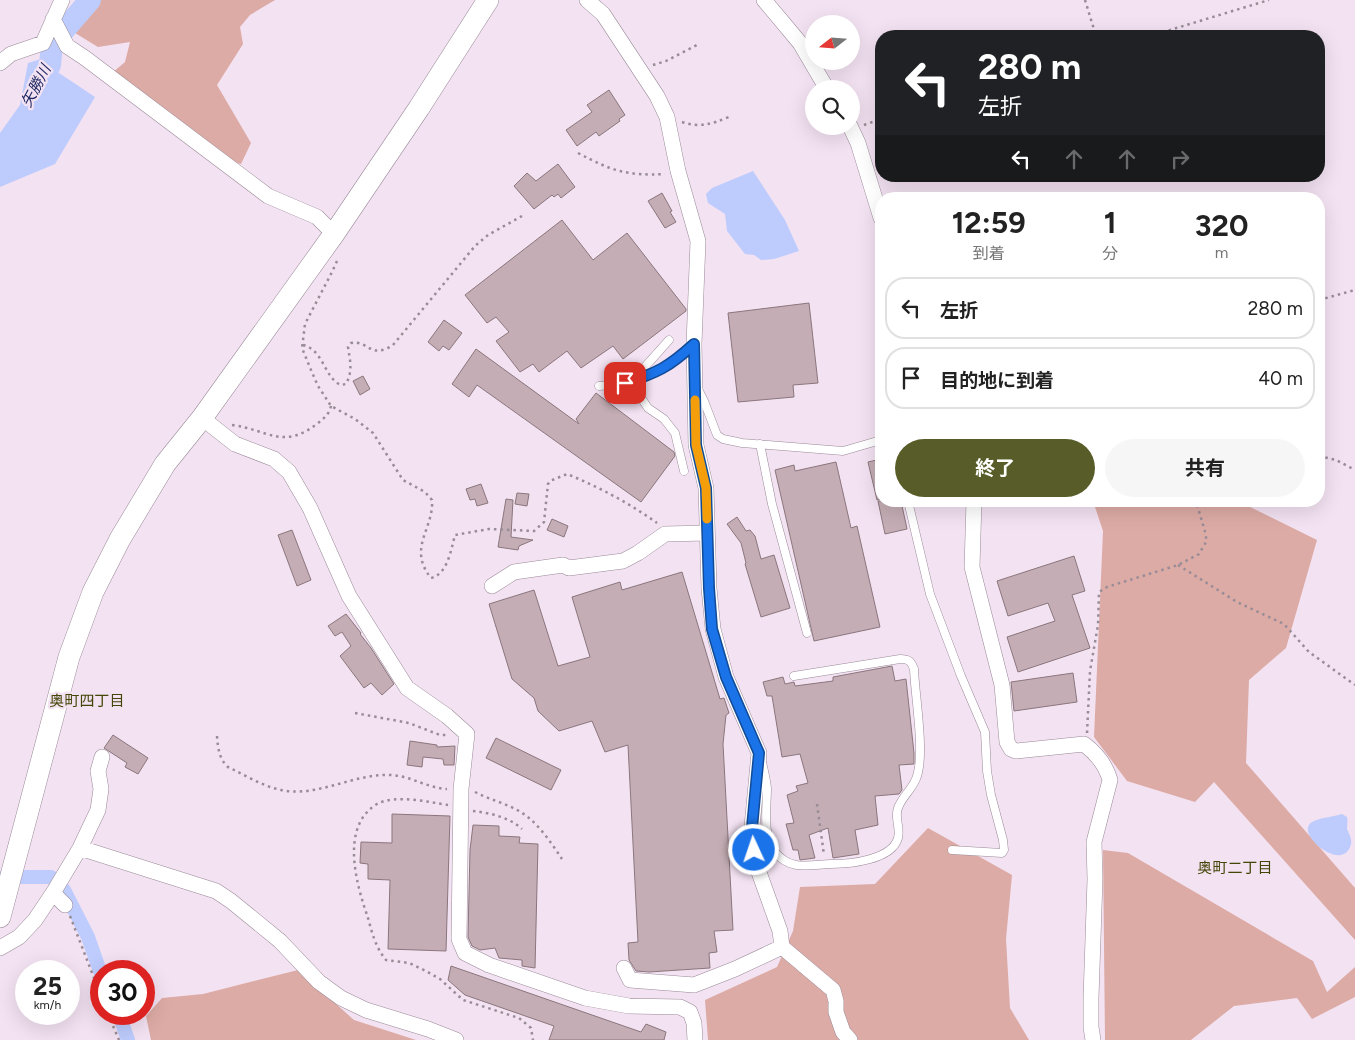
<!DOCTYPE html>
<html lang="ja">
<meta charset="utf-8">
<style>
:root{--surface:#fff;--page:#f6f6f6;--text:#222;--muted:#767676;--line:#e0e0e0;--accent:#585c29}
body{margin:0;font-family:Figtree,"Noto Sans JP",sans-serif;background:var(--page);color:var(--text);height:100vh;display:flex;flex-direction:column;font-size:19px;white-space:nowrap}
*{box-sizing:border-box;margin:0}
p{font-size:16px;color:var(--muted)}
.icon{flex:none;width:28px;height:28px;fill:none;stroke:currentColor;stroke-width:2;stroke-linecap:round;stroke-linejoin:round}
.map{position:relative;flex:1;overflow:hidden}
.drawer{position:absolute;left:875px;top:192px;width:450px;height:315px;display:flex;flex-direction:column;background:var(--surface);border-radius:20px;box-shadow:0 5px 20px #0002}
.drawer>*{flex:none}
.hud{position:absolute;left:875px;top:30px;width:450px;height:152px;border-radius:20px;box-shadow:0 5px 20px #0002;background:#202124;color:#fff;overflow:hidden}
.needle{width:32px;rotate:253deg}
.buttons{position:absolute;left:805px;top:15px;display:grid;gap:10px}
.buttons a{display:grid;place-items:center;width:55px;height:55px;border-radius:50%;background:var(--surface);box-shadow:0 5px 20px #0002;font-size:25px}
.speed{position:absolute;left:15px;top:960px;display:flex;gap:10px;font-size:25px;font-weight:700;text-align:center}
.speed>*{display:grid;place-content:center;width:65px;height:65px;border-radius:50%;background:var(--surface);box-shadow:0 5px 20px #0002;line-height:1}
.speed small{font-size:12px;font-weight:400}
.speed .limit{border:8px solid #d22;background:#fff;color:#111}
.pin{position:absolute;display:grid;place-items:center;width:42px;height:42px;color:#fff;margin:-21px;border-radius:10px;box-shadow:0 2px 8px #0006}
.me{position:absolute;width:55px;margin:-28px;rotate:357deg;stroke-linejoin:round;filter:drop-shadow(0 0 4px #0008)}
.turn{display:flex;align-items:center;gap:18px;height:105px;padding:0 20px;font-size:22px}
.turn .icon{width:65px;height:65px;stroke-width:2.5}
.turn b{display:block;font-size:35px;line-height:42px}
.lanes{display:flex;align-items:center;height:48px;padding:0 20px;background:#0003;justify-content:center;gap:25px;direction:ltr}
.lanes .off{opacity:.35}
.eta{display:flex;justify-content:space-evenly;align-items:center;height:85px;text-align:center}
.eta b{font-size:30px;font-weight:700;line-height:35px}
.action{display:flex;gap:10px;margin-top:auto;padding:10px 20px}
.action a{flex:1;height:58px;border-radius:30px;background:var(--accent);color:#fff;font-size:20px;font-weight:700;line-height:58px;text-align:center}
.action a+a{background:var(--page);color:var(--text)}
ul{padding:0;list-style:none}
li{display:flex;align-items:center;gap:15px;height:62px;margin:0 10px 8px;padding:0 10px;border:2px solid var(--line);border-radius:20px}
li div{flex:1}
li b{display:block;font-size:19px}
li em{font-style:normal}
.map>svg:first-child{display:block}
.green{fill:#ddaba5}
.water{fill:#bdccfd}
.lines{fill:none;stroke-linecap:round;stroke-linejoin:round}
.canal{stroke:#bdccfd;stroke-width:14}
.river{stroke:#bdccfd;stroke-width:22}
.building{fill:#c4adb4;stroke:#8b767d}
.lane-casing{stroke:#9a8a98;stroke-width:9}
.street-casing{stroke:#9a8a98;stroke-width:16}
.secondary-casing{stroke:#9a8a98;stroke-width:22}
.path{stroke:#988c97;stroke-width:2.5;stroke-dasharray:2.5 4;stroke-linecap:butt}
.lane{stroke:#fff;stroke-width:8}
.street{stroke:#fff;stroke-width:15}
.secondary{stroke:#fff;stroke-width:21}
.route-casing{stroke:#114b97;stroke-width:12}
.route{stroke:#1a73e8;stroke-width:9}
.slow{stroke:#f59e0b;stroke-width:9}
.labels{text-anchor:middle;stroke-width:4.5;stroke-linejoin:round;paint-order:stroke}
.water-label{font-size:15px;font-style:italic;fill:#202a63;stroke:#f3e2f2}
.neighbourhood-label{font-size:15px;fill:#434607;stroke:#f3e2f2}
</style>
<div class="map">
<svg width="1355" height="1040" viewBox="0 0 1355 1040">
<rect width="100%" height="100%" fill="#f3e2f2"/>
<path class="green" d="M 80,0 L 275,0 L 250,15 L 240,27 L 243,44 L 217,85 L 251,143 L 241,164 L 233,162 L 112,73 L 125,62 L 130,42 L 98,47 L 62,25 Z
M 1093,501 L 1238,501 L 1317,540 L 1286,648 L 1249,680 L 1246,763 L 1355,888 L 1355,940 L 1214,782 L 1195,802 L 1127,781 L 1094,737 L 1103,531 Z
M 928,828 L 1012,875 L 1006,939 L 1010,1008 L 1029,1040 L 708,1040 L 705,1000 L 777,967 L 793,931 L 800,887 L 875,884 Z
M 1103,850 L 1128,853 L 1313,961 L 1327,992 L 1355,967 L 1355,997 L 1312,1019 L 1297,998 L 1234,1006 L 1191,1040 L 1105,1040 Z
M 298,970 L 354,1020 L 416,1040 L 151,1040 L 146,1016 L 162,998 L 203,994 Z"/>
<path class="water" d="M 44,58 L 56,71 L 95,97 L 55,164 L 0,187 L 0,133 L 20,105 L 28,63 Z
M 753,171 L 785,220 L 799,251 L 774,259 L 761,260 L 754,255 L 745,254 L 727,231 L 725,214 L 708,203 L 706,194 L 712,188 Z
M 1342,814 L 1347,817 C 1348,821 1347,825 1347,829 C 1349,834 1352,838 1351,844 C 1344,873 1300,838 1309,825 C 1313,818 1334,817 1342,814 Z"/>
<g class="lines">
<path class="canal" d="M 4,877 L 51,877 L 64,890 L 88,937 L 101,974
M 119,1014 L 128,1040"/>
<path class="river" d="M 35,92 L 50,65 L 52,44 L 90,0"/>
</g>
<path class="building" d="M 609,90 L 625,115 L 619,119 L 620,121 L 599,136 L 596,132 L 577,146 L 566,130 L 592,112 L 587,105 Z
M 558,164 L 575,187 L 561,198 L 558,194 L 554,197 L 552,195 L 534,209 L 514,186 L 527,173 L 536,181 Z
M 662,193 L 672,211 L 670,212 L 676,222 L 665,228 L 648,201 Z
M 562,220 L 593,260 L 627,233 L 686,309 L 686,311 L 623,359 L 613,346 L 581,368 L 567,351 L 539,372 L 533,364 L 520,372 L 496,341 L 509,332 L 496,317 L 487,323 L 465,295 Z
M 809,303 L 818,383 L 793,385 L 794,397 L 738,402 L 728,313 Z
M 444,320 L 462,333 L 449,350 L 443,346 L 439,351 L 428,342 Z
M 476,349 L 579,424 L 576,419 L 596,393 L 674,452 L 675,456 L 641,502 L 477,385 L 469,397 L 452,384 Z
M 363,376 L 370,389 L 360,395 L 353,381 Z
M 881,459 L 881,499 L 877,500 L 868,462 Z
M 836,462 L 851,528 L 857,526 L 880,627 L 814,641 L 775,470 L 794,465 L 795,471 Z
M 481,484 L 488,503 L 477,506 L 475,499 L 470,500 L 466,489 Z
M 517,493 L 529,494 L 527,506 L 515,504 Z
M 506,499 L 513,500 L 511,537 L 533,540 L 519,546 L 518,550 L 498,547 Z
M 878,501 L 901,501 L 907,529 L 885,534 Z
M 737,517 L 746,531 L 750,530 L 755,536 L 761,559 L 774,555 L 790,608 L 761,617 L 745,564 L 746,563 L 741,543 L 727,524 Z
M 552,519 L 568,526 L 564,537 L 547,530 Z
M 292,530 L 311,580 L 297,586 L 278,535 Z
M 1074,556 L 1085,591 L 1072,595 L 1090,648 L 1018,672 L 1007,637 L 1055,621 L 1048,603 L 1008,616 L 997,581 Z
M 682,572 L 720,699 L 724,698 L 729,713 L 726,715 L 723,744 L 733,930 L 714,931 L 717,952 L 709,953 L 710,968 L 649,972 L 636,971 L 629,960 L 628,943 L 638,942 L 628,745 L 605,752 L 592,721 L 559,731 L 538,711 L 534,698 L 512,679 L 489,604 L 534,590 L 558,666 L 590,657 L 572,597 L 620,582 L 622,590 Z
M 346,614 L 361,633 L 360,634 L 371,648 L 394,684 L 382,695 L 371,683 L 364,688 L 340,656 L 351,646 L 342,632 L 335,636 L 328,626 Z
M 892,666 L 895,681 L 906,679 L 914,753 L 914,764 L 899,765 L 902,790 L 899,794 L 875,796 L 878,825 L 855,830 L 859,854 L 833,858 L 828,828 L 809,835 L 815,858 L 800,860 L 798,850 L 793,850 L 786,824 L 794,823 L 787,795 L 798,791 L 796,786 L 808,783 L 800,754 L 782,757 L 772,696 L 767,696 L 763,682 L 783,677 L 785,684 L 794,682 L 795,686 L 833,681 L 833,677 Z
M 1073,673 L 1077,702 L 1014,711 L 1011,682 Z
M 113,735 L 148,758 L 138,774 L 125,767 L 127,763 L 104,748 Z
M 496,738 L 561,770 L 551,790 L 486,758 Z
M 410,741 L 437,745 L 437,747 L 455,746 L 454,765 L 444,765 L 443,759 L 423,757 L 422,767 L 407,765 Z
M 392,814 L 450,816 L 446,951 L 388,949 L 390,880 L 368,879 L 368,864 L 360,863 L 361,842 L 392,843 Z
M 473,825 L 499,826 L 499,836 L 520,837 L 519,843 L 538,844 L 535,968 L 522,966 L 522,960 L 499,958 L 495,948 L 480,950 L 472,946 L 468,937 L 470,850 Z
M 451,966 L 641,1032 L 646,1024 L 666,1032 L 664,1040 L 549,1040 L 554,1026 L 465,995 L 448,980 Z"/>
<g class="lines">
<defs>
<path id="lane" d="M 669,340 L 643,369 L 625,383 L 635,389 L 648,408 L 664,419 L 675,433 L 684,471
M 599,386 C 638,384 665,371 693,346
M 698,389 L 704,401 L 717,435 L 723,439 L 742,443 L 843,451 L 881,440
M 760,444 L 772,504 L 807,633
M 908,501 L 930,594 L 961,676 L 985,732 L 987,771 L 991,795 L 1003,840 L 1004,850 L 1002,853 L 952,850
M 762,762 C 764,771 766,779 767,788 C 767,808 762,835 775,852 C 790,871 809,865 831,864 C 850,864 892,860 898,838 C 901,828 894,818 898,808 C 902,796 914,788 917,776 C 925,752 915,696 914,669 C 911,661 909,659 900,659 L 794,676"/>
<path id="street" d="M 587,0 L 603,14 L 657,96 L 667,117 L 678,171 L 698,241 L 694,344 L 696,445 L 706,488 L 709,588 L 713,629 L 726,677 L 759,753 L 751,837 L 756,864 L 780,931 L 782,947 L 833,990 L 836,1001 L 836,1012 L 843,1032 L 850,1040
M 764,0 L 800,43 L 827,89
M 53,19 L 67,46 L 85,58 L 268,196 L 317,217 L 334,234
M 0,63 L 11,54 L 43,43 L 62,0
M 850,126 L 858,143 L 881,218
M 202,418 L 235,444 L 274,459 L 289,472 L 310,508 L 349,596 L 407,688 L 447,716 L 467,734 L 461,789 L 459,939 L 465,953 L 489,965 L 585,998 L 629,1006 L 680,1007 L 690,1012 L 694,1023 L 695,1040
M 974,501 L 972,567 L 1002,685 L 1007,742 L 1011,749 L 1016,751 L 1084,744 C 1096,753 1106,766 1110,780 L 1094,842 L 1095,879 L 1091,998 L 1091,1027 L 1093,1040
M 492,586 L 514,572 L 563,565 L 569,568 L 623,561 L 638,553 L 665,534 L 707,533
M 80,848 L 216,891 L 231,901 L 280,941 L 319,982 L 341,998 L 366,1010 L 428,1029 L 456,1040
M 53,893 L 80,848 L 98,810 L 101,789 L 98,771 L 102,757
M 0,948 L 19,937 L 35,920 L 53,893 L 65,905
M 624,968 L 630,980 L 694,985 L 735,969 L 782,947"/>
<path id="secondary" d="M 0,917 L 69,657 L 93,592 L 120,539 L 165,464 L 202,418 L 334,234 L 419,108 L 488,0"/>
</defs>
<use href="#lane" class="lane-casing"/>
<use href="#street" class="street-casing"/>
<use href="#secondary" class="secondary-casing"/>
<path class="path" d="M 1085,0 L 1096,36
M 1150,36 L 1269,0
M 653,65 L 666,61 L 697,45
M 682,122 C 701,128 711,124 729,117
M 864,125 L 881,119
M 578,153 C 612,171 627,176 665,174
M 337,261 L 332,272 L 305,324 L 302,348 L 311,370 L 318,386 L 331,406 L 355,419 L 373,433 L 403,480 L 425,492 L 432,500 C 434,529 407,548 431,578 C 448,574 451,549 455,535 L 489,529 L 534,531 L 544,522 L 548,484 L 550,481 L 567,474 C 599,487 629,503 657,523
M 1319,300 L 1355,290
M 303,345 C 324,350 324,378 341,385 L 346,384 C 353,371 350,360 348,347 L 351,343 C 369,340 370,360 393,345 L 475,246 L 488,235 L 522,216
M 232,425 C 269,430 282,450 317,424 C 323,419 329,415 331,406
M 1319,456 L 1336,460 L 1355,470
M 1178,565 L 1237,602 L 1284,624 L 1309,652 L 1355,685
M 355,713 L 409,723 L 440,735 L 448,735
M 1087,733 L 1090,671 L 1098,625 L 1099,592 L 1107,587 L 1178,565 L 1199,554 L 1206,542 L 1206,535 L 1196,501
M 217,736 C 218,748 219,759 228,767 C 245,775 262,786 281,790 C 317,798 354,773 391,775 C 411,776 427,788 447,789
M 475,792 C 488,799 502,802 515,809 C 535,818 550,841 562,859
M 817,804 L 824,855
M 448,805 C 428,802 395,794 377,804 C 339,827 357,886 368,918 C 372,933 376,948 386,960 L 409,963 L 426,971 L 440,979 L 463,1000 L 519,1018 L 531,1028 L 533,1040
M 473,811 C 490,813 509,817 522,829
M 70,916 L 101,996
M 108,1014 L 119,1040"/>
<use href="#lane" class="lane"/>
<use href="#street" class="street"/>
<use href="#secondary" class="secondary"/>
</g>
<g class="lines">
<defs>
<path id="route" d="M 625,383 C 657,373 669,367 694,344 L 696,445 L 706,488 L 709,588 L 712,629 L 726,677 L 759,753 L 751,838 L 754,850"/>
</defs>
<use href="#route" class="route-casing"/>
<use href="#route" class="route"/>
<path class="slow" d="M 695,400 L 696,445 L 706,488 L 707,519"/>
</g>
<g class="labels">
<g class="water-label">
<text transform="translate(36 86) rotate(-62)" y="5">矢勝川</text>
</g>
<g class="neighbourhood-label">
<text x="87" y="706">奥町四丁目</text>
<text x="1235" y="873">奥町二丁目</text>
</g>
</g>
</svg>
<div class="buttons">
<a><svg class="needle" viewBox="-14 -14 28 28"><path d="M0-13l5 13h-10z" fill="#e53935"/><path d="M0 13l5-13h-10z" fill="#767676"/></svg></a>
<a><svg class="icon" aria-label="search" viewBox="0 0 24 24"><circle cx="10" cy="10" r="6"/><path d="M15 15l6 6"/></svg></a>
</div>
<div class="speed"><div>25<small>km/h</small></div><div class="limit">30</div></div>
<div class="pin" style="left:625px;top:383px;background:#d93025"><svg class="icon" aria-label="arrive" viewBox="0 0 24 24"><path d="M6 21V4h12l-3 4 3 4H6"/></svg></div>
<svg class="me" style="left:754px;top:850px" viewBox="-20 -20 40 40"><circle r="17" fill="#1a73e8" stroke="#fff" stroke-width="3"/><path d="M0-11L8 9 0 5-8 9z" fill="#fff"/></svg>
<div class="hud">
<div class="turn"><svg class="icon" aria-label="left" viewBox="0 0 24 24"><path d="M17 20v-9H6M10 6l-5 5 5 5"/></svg><div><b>280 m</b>左折</div></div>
<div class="lanes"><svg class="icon" aria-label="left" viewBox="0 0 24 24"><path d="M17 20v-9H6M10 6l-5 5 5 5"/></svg><svg class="icon off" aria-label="ahead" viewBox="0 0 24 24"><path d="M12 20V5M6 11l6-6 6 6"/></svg><svg class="icon off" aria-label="ahead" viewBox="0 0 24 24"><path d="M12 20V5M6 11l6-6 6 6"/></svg><svg class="icon off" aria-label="right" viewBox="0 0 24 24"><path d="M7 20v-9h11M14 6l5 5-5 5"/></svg></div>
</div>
<section class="drawer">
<div class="eta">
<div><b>12:59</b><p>到着</p></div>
<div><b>1</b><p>分</p></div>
<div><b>320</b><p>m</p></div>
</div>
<ul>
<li><svg class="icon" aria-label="left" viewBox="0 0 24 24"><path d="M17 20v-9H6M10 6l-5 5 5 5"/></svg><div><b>左折</b></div><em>280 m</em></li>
<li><svg class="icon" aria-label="arrive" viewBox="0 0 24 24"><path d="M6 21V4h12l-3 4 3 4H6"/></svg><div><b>目的地に到着</b></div><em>40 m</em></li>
</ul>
<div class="action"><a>終了</a><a>共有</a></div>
</section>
</div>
